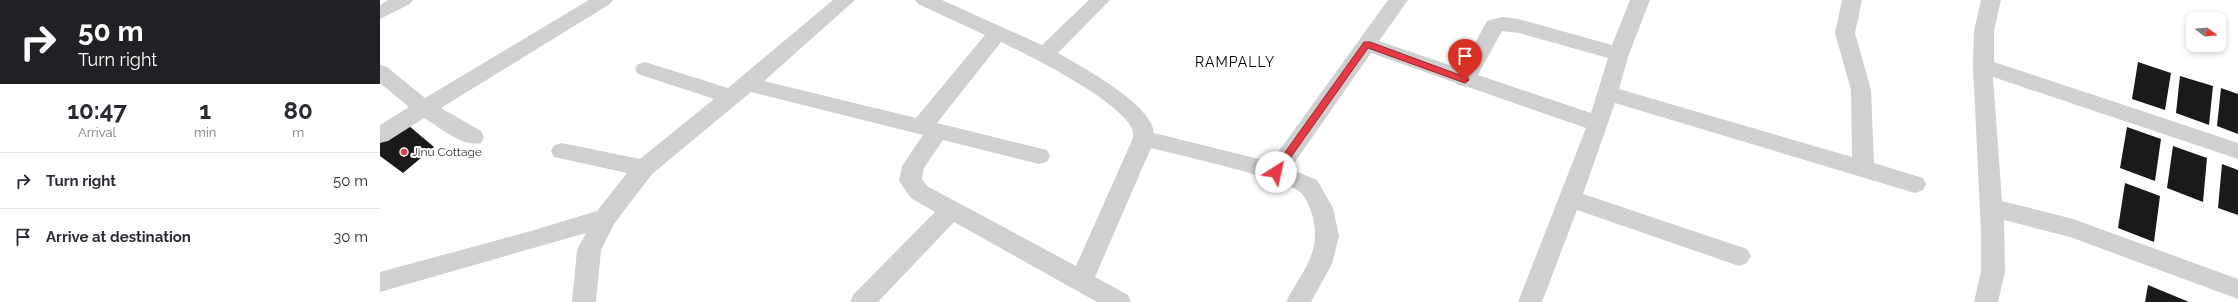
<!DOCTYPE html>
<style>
:root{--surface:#fff;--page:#f2f2f3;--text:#2b2b33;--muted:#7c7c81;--line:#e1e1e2}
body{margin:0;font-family:Raleway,sans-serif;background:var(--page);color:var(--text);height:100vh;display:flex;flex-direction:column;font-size:15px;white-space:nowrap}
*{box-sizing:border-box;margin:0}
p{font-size:13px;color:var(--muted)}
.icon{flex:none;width:22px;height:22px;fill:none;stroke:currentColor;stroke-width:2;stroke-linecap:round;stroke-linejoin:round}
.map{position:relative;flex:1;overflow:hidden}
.side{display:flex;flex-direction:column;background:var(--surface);width:380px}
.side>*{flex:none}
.top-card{background:#202124;color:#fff;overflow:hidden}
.needle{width:26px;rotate:106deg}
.tools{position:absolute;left:1806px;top:12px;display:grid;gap:8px}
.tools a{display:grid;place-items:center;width:40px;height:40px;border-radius:8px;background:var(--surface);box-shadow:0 2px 6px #0003;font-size:20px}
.pin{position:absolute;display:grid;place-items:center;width:34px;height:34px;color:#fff;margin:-41px -17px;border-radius:50% 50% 50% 0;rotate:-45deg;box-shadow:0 0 4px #0007}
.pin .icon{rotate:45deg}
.me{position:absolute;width:44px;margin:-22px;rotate:35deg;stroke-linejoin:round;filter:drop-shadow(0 0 3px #0008)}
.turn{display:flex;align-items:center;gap:14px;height:84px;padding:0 12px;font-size:18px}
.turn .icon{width:52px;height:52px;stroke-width:2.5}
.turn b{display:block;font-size:28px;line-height:34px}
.eta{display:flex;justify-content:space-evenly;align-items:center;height:68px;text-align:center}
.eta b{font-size:24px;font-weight:700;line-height:28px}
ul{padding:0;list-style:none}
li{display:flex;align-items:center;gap:12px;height:56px;padding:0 12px;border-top:1px solid var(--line)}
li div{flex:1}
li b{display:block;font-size:15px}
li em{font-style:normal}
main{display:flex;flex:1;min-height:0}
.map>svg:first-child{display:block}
.building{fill:#1a1a1a}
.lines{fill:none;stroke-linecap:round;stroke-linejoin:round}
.minor{fill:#d0d0d0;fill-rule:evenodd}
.route{fill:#e63946;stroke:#96252e}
.poi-dot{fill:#e63946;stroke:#fff;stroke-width:1.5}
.labels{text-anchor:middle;stroke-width:4;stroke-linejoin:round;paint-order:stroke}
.poi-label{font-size:12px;fill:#333;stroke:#fff;text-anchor:start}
.quarter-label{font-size:14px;letter-spacing:1px;fill:#000;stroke:#fff}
</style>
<main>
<section class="side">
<div class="top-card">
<div class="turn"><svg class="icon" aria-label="right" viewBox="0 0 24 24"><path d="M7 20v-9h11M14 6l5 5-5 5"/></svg><div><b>50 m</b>Turn right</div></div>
</div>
<div class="eta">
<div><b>10:47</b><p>Arrival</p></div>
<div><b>1</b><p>min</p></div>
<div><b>80</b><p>m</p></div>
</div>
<ul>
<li><svg class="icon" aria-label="right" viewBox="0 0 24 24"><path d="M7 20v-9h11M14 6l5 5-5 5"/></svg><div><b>Turn right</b></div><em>50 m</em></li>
<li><svg class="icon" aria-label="arrive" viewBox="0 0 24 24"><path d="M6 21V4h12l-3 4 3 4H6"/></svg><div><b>Arrive at destination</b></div><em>30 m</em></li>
</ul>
</section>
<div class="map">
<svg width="1858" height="302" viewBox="0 0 1858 302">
<rect width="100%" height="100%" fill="#fff"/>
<path class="building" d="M 1758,62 L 1791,73 L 1785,110 L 1752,99 Z
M 1800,76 L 1833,86 L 1829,125 L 1796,113 Z
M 1841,88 L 1858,94 L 1858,134 L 1837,126 Z
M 28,125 L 54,147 L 23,173 L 0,156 L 0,141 Z
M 1747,127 L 1781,139 L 1775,181 L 1740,168 Z
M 1793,146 L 1827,158 L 1823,202 L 1787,188 Z
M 1842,164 L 1858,170 L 1858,215 L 1838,208 Z
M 1745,183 L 1780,196 L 1774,242 L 1738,228 Z
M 1768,285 L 1809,302 L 1765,302 Z"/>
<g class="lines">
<path class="minor" d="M 8,0 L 33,0 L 30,4 L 0,19 L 0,5 Z
M 209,0 L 233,0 L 230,4 L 61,108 L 101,131 L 104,137 L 101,143 C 83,148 60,127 44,118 L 8,141 L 0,143 L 0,125 L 29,107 L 0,83 L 0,65 L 7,67 L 45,98 Z
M 453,0 L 475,0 L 384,81 L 536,118 L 605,35 L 538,4 L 535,0 L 562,0 L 662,45 L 709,0 L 730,0 L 678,53 C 702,67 772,104 774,133 L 891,162 L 1008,0 L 1028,0 L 999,41 L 1081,69 L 1107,21 L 1122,17 L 1139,19 L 1232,45 L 1250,0 L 1270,0 L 1249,54 L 1239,89 L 1472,157 L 1471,90 L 1455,33 L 1462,0 L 1482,0 L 1475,33 L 1491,90 L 1494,163 L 1543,178 L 1546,184 L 1543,190 L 1535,193 L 1235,103 L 1203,194 L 1367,249 L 1371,256 L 1367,263 L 1359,266 L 1197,210 L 1162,302 L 1138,302 L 1206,128 L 1088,87 L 1078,85 L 1076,83 L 991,53 L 910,169 L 937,180 L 953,208 L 959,236 L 952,264 L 931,302 L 906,302 C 916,281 935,260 935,236 C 936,224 930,202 921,193 C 910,180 795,154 771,148 L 715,277 L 748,295 L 751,302 L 717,302 L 574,222 L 498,302 L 470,302 L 473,295 L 555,212 L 531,198 L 519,181 L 522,166 L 543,135 L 371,92 L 272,174 L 234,224 L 221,250 L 216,302 L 192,302 L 197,250 L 206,233 L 0,292 L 0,272 L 151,231 L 217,211 L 247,173 L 174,157 L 171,151 L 174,145 L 182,143 L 260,159 L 334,99 L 258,74 L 255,69 L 258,64 L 265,62 L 348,88 ZM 1122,31 L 1139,33 L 1228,58 L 1211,113 L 1098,75 ZM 621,42 C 650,56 739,100 752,129 C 753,131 753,135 753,138 L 696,266 L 547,186 L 542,179 L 544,168 L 563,140 L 659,164 L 667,162 L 670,156 L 667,150 L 557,123 Z
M 1601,0 L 1621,0 L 1614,31 L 1614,62 L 1858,143 L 1858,159 L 1613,77 L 1622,201 L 1693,219 L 1858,279 L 1858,299 L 1690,237 L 1624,220 L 1625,272 L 1618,302 L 1594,302 L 1601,272 L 1601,232 L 1593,66 L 1594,31 Z"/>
</g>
<path class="route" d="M 984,42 L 990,42 L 1088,78 L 1089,80 L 1085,83 L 1082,82 L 988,48 L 899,174 L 893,174 L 893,169 Z"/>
<circle class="poi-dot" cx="24" cy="152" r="4"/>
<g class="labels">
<g class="poi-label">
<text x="32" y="156">Jinu Cottage</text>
</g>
<g class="quarter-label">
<text x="855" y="67">RAMPALLY</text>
</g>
</g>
</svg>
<div class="tools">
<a><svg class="needle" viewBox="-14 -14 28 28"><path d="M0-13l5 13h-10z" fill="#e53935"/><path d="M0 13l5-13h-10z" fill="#7c7c81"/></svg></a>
</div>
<div class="pin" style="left:1085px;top:80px;background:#d93025"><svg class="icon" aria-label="arrive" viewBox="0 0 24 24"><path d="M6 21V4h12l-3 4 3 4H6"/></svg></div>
<svg class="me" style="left:896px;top:172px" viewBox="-20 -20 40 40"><circle r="19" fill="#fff"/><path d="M0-13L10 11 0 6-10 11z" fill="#e63946"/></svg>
</div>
</main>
